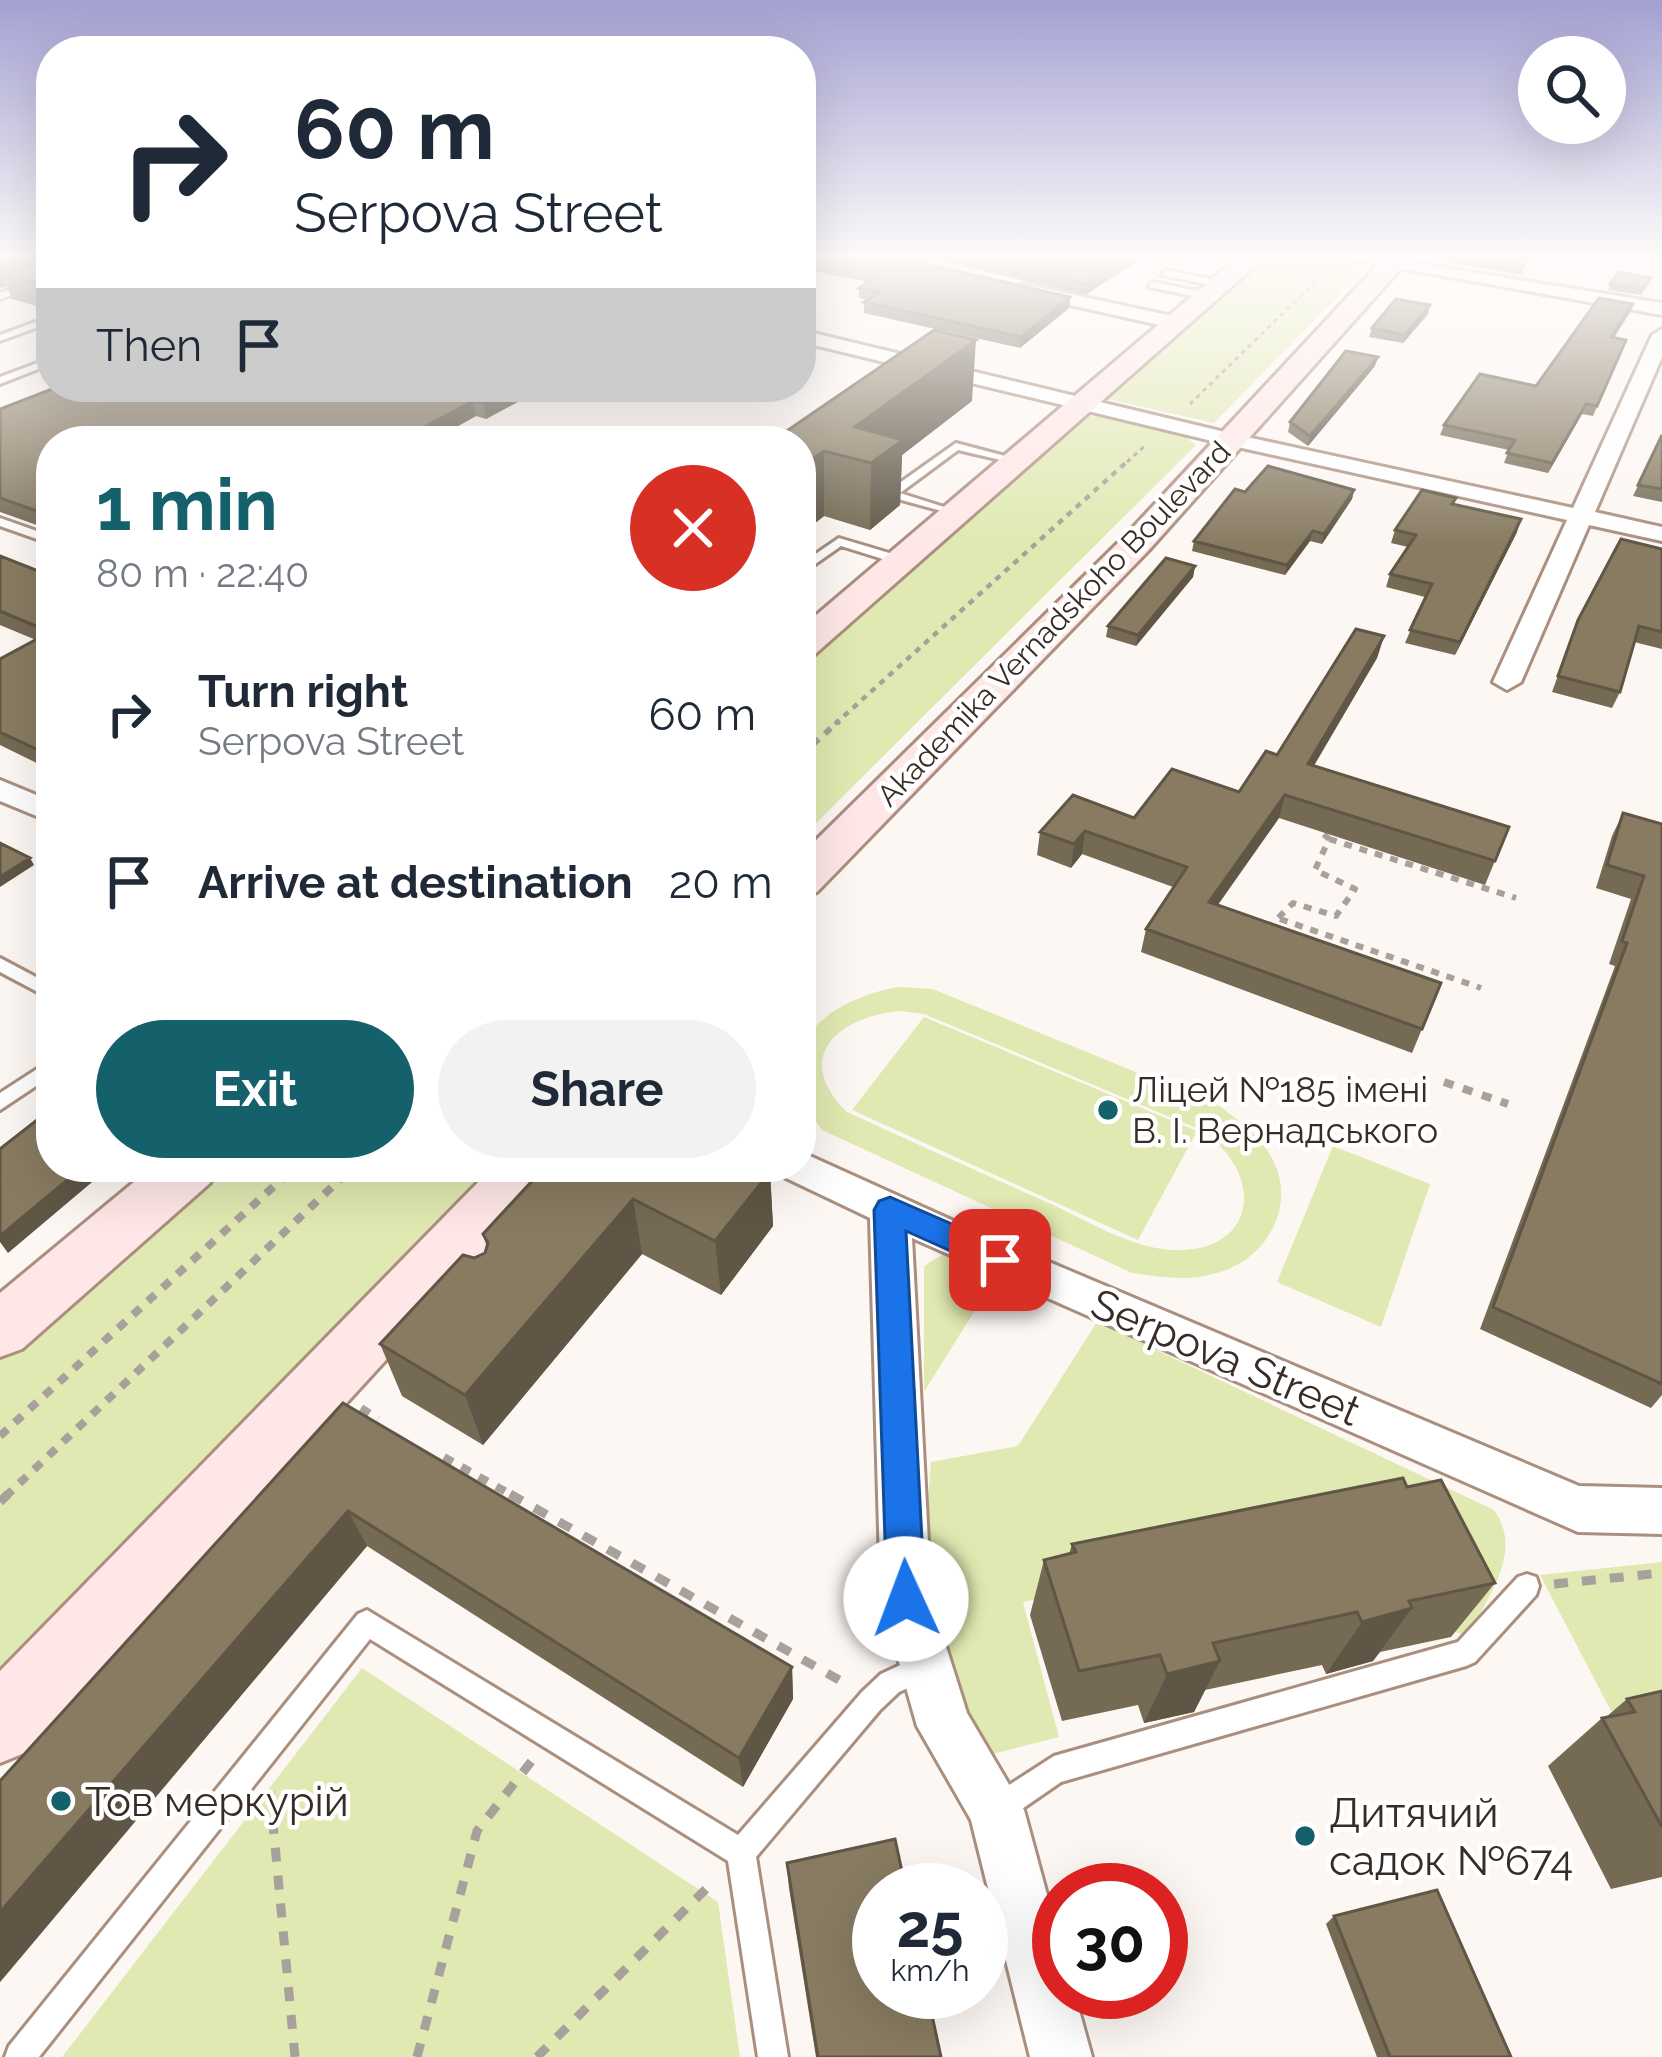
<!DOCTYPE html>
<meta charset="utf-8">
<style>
:root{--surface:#fff;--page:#f2f2f3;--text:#1f2937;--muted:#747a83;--accent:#14616c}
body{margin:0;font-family:Raleway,sans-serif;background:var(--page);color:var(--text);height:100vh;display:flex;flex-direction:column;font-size:45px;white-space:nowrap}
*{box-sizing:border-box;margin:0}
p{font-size:39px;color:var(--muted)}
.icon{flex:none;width:66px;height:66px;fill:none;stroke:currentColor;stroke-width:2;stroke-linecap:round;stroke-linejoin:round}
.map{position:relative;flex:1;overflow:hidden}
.panel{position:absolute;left:36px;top:426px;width:780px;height:756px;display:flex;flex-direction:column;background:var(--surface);border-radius:48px;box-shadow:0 12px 48px #0002}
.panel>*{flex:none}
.banner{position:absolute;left:36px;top:36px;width:780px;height:366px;border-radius:48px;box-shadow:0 12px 48px #0002;background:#fff;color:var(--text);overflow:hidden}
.controls{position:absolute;left:1518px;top:36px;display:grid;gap:24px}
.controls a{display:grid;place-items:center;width:108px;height:108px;border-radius:50%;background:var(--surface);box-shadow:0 12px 48px #0002;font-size:60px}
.speed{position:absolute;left:852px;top:1863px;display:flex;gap:24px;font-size:60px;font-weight:700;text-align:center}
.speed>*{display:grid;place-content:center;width:156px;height:156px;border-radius:50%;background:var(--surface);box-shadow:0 12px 48px #0002;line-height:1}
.speed small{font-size:30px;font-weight:400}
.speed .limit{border:18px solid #d22;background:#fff;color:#111}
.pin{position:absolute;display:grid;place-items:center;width:102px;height:102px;color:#fff;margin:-51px;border-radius:24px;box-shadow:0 6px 18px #0006}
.me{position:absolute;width:132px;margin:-66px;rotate:358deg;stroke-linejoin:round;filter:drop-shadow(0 0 9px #0008)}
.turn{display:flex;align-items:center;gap:42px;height:252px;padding:0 60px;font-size:54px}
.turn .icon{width:156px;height:156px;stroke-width:2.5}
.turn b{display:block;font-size:84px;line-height:102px}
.then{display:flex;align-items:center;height:114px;padding:0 60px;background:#0003;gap:24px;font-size:45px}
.round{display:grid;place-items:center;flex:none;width:126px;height:126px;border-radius:63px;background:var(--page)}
.headline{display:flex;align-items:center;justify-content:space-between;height:204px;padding:0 60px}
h1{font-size:72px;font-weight:700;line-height:90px;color:var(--accent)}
.button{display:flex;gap:24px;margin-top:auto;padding:24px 60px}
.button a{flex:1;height:138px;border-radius:72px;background:var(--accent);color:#fff;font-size:48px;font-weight:700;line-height:138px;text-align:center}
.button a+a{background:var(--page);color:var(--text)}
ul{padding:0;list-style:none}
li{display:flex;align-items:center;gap:36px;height:168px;padding:0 60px}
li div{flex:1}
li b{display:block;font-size:45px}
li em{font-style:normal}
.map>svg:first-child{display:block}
.green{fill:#e0e9b1;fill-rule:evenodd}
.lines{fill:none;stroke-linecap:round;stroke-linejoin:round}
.service-casing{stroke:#aa8f7f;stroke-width:6}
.minor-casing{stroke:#aa8f7f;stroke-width:6}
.secondary-casing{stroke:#aa8f7f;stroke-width:6}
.path-far4{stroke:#a8a09b;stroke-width:3;stroke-dasharray:4.5 4.5;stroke-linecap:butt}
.path-far3{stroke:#a8a09b;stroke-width:4.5;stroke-dasharray:6 6;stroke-linecap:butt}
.path-far2{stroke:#a8a09b;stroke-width:6;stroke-dasharray:8 8;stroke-linecap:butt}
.path-far1{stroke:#a8a09b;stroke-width:8;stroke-dasharray:10 10;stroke-linecap:butt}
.path{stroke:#a8a09b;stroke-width:9;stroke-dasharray:14 14;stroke-linecap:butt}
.service{fill:#fff;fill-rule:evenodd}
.minor{fill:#fff;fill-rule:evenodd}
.secondary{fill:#ffe7e7;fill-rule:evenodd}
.wall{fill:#756a54}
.shaded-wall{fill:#5f5645}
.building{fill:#887b62;stroke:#5f5645;stroke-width:3}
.route{fill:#1a73e8;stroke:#114b97;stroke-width:3}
.poi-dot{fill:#14616c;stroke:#fff;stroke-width:4.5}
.labels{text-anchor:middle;stroke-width:9;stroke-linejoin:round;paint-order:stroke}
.far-street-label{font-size:30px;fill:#382d26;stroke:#fff}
.poi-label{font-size:36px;fill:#382d26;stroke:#fff;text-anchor:start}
.near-street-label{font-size:42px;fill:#382d26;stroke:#fff}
.near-poi-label{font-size:42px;fill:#382d26;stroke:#fff;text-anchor:start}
</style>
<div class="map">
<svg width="1662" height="2057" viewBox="0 0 1662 2057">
<rect width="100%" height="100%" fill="#fdf7f3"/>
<path class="green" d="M 1253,257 C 1283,257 1340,248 1361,273 L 1214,423 L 1098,397 Z
M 1100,415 L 1180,433 L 1196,445 L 801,838 L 801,659 L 1082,417 Z
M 898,987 L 933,989 L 1221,1107 C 1241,1123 1263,1138 1274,1162 C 1296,1209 1265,1260 1217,1273 C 1188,1282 1161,1277 1132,1273 L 822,1130 C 764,1053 819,1002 898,987 ZM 898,1011 L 924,1014 L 1201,1130 C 1273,1180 1251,1261 1162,1249 C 1124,1244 1086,1220 1051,1204 C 983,1174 915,1143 847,1112 C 792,1058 836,1018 898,1011 Z
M 924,1017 L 1197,1131 L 1138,1240 L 852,1110 Z
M 1333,1146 L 1430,1184 L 1381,1327 L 1277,1282 Z
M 211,1167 L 506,1167 L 0,1681 L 0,1352 Z
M 948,1251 L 997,1275 L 924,1392 L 924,1266 Z
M 1097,1322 L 1494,1510 C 1524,1552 1488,1596 1468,1636 L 1455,1632 L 1402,1525 L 1023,1602 L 1059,1737 L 985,1756 C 940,1642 920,1585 931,1462 L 1018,1446 Z
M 1662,1562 L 1662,1701 L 1611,1711 L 1540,1575 Z
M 362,1668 L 718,1902 L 740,2057 L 62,2057 Z"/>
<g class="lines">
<defs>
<path id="service" d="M 1165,270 L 1222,281 L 1226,284 L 1222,287 L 1162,275 Z
M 51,275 L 51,281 L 0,299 L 0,293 Z
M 1152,282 L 1208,293 L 1213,296 L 1208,299 L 1149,287 Z
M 35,322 L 40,325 L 38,327 L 0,341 L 0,335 Z
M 51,358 L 51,364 L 0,384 L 0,377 Z
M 956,443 L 1024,461 L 1018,464 L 958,450 L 900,493 L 960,512 L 960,516 L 887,496 L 887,492 Z
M 0,518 L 51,536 L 51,544 L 0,526 Z
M 839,538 L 906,558 L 908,561 L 902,565 L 841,546 L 801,574 L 801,564 Z
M 801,612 L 832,621 L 834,624 L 827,628 L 801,620 Z
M 0,958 L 51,985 L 51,999 L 0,972 Z
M 51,1060 L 51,1076 L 0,1110 L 0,1093 Z
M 1527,1574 L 1536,1577 L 1539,1586 L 1536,1595 L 1475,1662 L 1466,1666 L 1061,1782 L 1006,1820 L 996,1824 L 986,1820 L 982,1810 L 986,1800 L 1054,1756 L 1458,1642 L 1518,1577 Z
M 367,1610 L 738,1835 L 862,1692 L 881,1674 L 924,1654 L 933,1658 L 937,1667 L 933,1676 L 899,1692 L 880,1710 L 756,1857 L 788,2057 L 758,2057 L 728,1861 L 370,1639 L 39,2057 L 5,2057 L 9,2046 L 358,1614 Z"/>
<path id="minor" d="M 1337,257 L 1377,257 L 1662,303 L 1662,315 Z
M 1023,284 L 1177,317 L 1186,323 L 1177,329 L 1017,293 L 1014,289 Z
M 1662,329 L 1662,357 L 1595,512 L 1662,527 L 1662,541 L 1589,525 L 1521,682 L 1507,690 L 1493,682 L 1567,520 L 1233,446 L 801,342 L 801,330 L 1233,434 L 1573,508 L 1652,335 Z
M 0,780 L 51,801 L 51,822 L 0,801 Z
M 801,1152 L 978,1232 L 1579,1486 L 1662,1488 L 1662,1534 L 1578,1532 L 912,1238 L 931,1599 L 967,1713 L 1024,1810 L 1059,1939 L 1059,1992 L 1074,1992 L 1092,2057 L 1030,2057 L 971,1820 L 917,1726 L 881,1599 L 870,1218 L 786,1178 L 780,1167 L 801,1167 Z"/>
<path id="secondary" d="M 1238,257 L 1265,257 L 814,655 L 801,658 L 801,628 Z
M 1385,257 L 1411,257 L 1149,550 L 817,892 L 801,896 L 801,855 L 1125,536 Z
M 152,1167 L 218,1167 L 210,1183 L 22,1349 L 0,1357 L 0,1293 Z
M 493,1167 L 556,1167 L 548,1183 L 27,1752 L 0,1763 L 0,1671 Z"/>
</defs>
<use href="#service" class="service-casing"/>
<use href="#minor" class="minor-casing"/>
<use href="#secondary" class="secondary-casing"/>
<path class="path-far4" d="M 1190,404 L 1326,271
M 1127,462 L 1147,444"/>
<path class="path-far3" d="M 835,724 L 1130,459"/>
<path class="path-far2" d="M 801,755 L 839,721
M 1329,839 L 1516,898
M 1280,919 L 1481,988
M 1267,929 L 1293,903 L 1336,916 L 1355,889 L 1315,870 L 1329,839 L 1320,831"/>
<path class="path-far1" d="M 1444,1082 L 1508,1104
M 361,1408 L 378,1419
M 0,1436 L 295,1167
M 444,1457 L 515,1497
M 5,1497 L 353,1167"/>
<path class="path" d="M 510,1494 L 848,1685
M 0,1502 L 8,1494
M 1554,1584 L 1662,1573
M 270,1792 L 295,2057
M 417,2057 L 477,1831 L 534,1758
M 537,2057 L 713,1882"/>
<use href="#service" class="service"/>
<use href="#minor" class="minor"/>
<use href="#secondary" class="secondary"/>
</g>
<path class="wall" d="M 0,257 L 51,257 L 51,310 L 12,299 L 7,286 L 0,288 Z
M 801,257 L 1070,297 L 1069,308 L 1020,348 L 864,313 L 864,302 L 868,300 L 859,298 L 859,288 L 867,282 L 801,268 Z
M 923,257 L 1144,257 L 1085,295 Z
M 1435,257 L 1525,257 L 1524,267 L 1522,275 L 1435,260 Z
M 1649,283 L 1641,295 L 1608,290 L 1610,284 Z
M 1633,304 L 1629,314 L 1614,338 L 1626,340 L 1593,416 L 1582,414 L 1548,473 L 1504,463 L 1509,450 L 1440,435 L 1444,425 L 1536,386 Z
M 1428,314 L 1403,343 L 1369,337 L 1372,328 Z
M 1375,366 L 1308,446 L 1288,432 L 1290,422 Z
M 57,387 L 523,387 L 525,398 L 486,419 L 476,416 L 431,441 L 51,441 L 51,530 L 0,512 L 0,409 Z
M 972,401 L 902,455 L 900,505 L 870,530 L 824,516 L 801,534 L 801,441 Z
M 1662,435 L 1662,502 L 1633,496 Z
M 1354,490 L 1352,499 L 1322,544 L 1310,541 L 1285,575 L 1192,551 L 1194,541 L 1245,492 Z
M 1456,498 L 1454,504 L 1517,532 L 1455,655 L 1405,643 L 1425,597 L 1386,587 L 1390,574 L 1408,547 L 1391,543 L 1395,530 Z
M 1662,549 L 1662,649 L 1634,642 L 1620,692 L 1612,708 L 1552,692 L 1578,620 Z
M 0,556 L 51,576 L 51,770 L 0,745 L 0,659 L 36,640 L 0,625 Z
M 1195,566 L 1193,577 L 1136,646 L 1106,637 L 1108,626 Z
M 1384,636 L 1377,658 L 1313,766 L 1509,827 L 1485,885 L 1279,818 L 1218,905 L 1441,983 L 1412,1053 L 1141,952 L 1146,929 L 1173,887 L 1082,854 L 1071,868 L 1037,855 L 1040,832 L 1134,818 L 1239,792 L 1277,755 Z
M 1623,813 L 1662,824 L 1662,1395 L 1651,1408 L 1480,1329 L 1615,966 L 1609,964 L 1631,899 L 1596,888 L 1612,836 Z
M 545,1167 L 770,1172 L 773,1226 L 721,1295 L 642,1254 L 483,1445 L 402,1396 L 380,1344 L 474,1258 L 485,1253 L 487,1248 L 483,1234 Z
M 343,1403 L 792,1667 L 793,1699 L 743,1787 L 367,1546 L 0,1982 L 0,1781 Z
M 1407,1487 L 1495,1583 L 1451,1637 L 1380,1652 L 1373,1661 L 1326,1674 L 1322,1665 L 1205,1690 L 1194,1712 L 1144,1723 L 1138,1705 L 1062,1721 L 1030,1615 L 1044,1560 L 1069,1554 L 1072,1544 Z
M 1662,1691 L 1662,1877 L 1611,1889 L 1548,1766 L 1602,1718 L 1606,1717 L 1627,1699 Z
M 787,1863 L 941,2057 L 816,2057 L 789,1888 Z
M 1334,1916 L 1511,2057 L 1377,2057 L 1326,1924 Z"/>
<path class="shaded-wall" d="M 11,257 L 44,257 L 50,271 L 3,275 L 7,286 L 0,288 L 0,261 Z
M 1130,257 L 1144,257 L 1085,295 L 1086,284 Z
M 1070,297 L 1069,308 L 1020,348 L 1021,337 Z
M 1430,305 L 1428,314 L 1403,343 L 1405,335 Z
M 976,340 L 972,401 L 902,455 L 900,505 L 870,530 L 871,463 L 855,427 Z
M 1378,357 L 1375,366 L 1308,446 L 1310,436 Z
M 514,387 L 523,387 L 525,398 L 486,419 L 484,403 Z
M 473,401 L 476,416 L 431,441 L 398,441 Z
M 1586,404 L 1582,414 L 1548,473 L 1552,463 Z
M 824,451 L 824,516 L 801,534 L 801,467 Z
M 1354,490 L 1352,499 L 1322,544 L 1324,534 Z
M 1521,519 L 1517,532 L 1455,655 L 1460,642 Z
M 1313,531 L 1310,541 L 1285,575 L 1287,565 Z
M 1195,566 L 1193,577 L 1136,646 L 1138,635 Z
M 1384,636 L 1377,658 L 1301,788 L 1308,764 Z
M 1285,795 L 1279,818 L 1203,925 L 1209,902 Z
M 1085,831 L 1082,854 L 1071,868 L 1074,844 Z
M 30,858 L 34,865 L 0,887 L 0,877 Z
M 83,1167 L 110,1167 L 8,1253 L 0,1242 L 0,1236 Z
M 770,1172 L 773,1226 L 721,1295 L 715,1241 Z
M 633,1199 L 642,1254 L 483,1445 L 465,1395 Z
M 348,1511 L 367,1546 L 0,1982 L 0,1912 Z
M 1412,1608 L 1373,1661 L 1326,1674 L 1362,1622 Z
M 1220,1661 L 1194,1712 L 1144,1723 L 1167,1674 Z
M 792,1667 L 793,1699 L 743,1787 L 739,1758 Z"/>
<path class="building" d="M 46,257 L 51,257 L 51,288 L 3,275 L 46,260 Z
M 801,257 L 896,257 L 1070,297 L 1021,337 L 864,302 L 880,292 L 859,288 L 879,275 Z
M 968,257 L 1130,257 L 1086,284 Z
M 1466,257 L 1525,257 L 1524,267 Z
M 1618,272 L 1651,278 L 1643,289 L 1610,284 Z
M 1599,298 L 1633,304 L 1611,337 L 1626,340 L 1597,406 L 1586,404 L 1552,463 L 1507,453 L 1515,440 L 1444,425 L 1480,374 L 1536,386 Z
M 1396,299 L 1430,305 L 1405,335 L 1372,328 Z
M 934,330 L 976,340 L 855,427 L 903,440 L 871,463 L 824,451 L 801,467 L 801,441 L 772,441 Z
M 1346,351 L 1378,357 L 1310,436 L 1290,422 Z
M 57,387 L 514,387 L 484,403 L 473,401 L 398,441 L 382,437 L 374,441 L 51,441 L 51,516 L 0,498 L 0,409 Z
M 1662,435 L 1662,489 L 1638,485 Z
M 1268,466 L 1354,490 L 1324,534 L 1313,531 L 1287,565 L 1194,541 L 1235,489 L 1245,492 Z
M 1422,490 L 1456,498 L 1452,504 L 1521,519 L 1460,642 L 1410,630 L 1432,584 L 1390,574 L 1416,535 L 1395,530 Z
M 1621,539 L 1662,549 L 1662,632 L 1639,626 L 1620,692 L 1558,676 L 1578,620 Z
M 0,556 L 51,576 L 51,756 L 0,732 L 0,659 L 50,632 L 0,611 Z
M 1166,558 L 1195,566 L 1138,635 L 1108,626 Z
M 1356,629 L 1384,636 L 1308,764 L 1509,827 L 1495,861 L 1285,795 L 1209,902 L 1441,983 L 1422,1029 L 1146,929 L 1187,867 L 1085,831 L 1074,844 L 1040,832 L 1073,795 L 1134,818 L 1172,769 L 1239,792 L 1266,751 L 1277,755 Z
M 1623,813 L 1662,824 L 1662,1384 L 1493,1307 L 1627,943 L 1622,941 L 1644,876 L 1607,865 Z
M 0,843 L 30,858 L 0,877 Z
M 51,1109 L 51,1167 L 83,1167 L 0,1236 L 0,1149 Z
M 545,1167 L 760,1167 L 770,1172 L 715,1241 L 633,1199 L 465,1395 L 380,1344 L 463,1255 L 474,1258 L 485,1253 L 488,1243 L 483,1234 Z
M 343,1403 L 792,1667 L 739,1758 L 348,1511 L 0,1912 L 0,1781 Z
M 1403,1478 L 1407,1487 L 1441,1480 L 1495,1583 L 1409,1601 L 1412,1608 L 1362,1622 L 1357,1612 L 1213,1643 L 1220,1661 L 1167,1674 L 1160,1655 L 1079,1671 L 1044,1560 L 1076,1552 L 1072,1544 Z
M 1662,1691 L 1662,1827 L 1602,1718 L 1635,1712 L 1627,1699 Z
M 895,1839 L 906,1890 L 879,1890 L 879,1992 L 927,1992 L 941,2057 L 818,2057 L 787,1863 Z
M 1437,1890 L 1511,2057 L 1390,2057 L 1334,1916 Z"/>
<linearGradient id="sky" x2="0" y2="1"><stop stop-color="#a3a0d2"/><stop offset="0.47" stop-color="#fefbfa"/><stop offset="1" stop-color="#fefbfa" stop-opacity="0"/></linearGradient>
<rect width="1662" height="545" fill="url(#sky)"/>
<path class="route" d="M 890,1197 L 1011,1250 L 1016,1260 L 1011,1269 L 1000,1273 L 906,1231 L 925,1599 L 919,1612 L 906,1618 L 892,1612 L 887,1599 L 874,1210 L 879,1201 Z"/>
<g class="poi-dot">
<circle cx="1108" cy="1110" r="12"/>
<circle cx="61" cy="1801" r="12"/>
<circle cx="1305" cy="1836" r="12"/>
</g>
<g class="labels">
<g class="far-street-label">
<text transform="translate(1054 624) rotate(-46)" y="10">Akademika Vernadskoho Boulevard</text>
</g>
<g class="poi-label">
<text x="1132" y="1102">Ліцей №185 імені<tspan x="1132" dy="41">В. І. Вернадського</tspan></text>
</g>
<g class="near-street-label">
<text transform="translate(1226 1357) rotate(23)" y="15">Serpova Street</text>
</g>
<g class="near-poi-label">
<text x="85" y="1816">Тов меркурій</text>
<text x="1329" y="1827">Дитячий<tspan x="1329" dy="48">садок №674</tspan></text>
</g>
</g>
</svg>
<div class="controls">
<a><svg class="icon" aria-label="search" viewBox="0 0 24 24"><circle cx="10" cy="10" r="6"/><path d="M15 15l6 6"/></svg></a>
</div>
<div class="speed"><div>25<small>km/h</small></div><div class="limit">30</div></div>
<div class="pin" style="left:1000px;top:1260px;background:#d93025"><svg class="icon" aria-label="arrive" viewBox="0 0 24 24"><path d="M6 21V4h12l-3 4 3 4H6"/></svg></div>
<svg class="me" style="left:906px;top:1599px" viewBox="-20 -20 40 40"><circle r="19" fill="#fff"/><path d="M0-13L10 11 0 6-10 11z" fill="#1a73e8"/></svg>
<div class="banner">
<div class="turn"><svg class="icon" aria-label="right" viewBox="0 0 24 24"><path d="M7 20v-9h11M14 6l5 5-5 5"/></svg><div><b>60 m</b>Serpova Street</div></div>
<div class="then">Then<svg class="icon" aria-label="arrive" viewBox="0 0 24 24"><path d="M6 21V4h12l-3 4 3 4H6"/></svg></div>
</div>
<section class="panel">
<div class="headline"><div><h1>1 min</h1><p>80 m · 22:40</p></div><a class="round" style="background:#d93025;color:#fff"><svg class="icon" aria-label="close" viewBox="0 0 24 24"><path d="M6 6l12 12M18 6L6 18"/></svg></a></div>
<ul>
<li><svg class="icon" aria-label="right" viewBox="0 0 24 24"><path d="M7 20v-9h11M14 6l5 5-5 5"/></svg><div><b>Turn right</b><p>Serpova Street</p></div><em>60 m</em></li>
<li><svg class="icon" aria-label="arrive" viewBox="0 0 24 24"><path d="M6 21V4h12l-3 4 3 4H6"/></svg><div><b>Arrive at destination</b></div><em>20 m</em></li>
</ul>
<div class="button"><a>Exit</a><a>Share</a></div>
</section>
</div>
